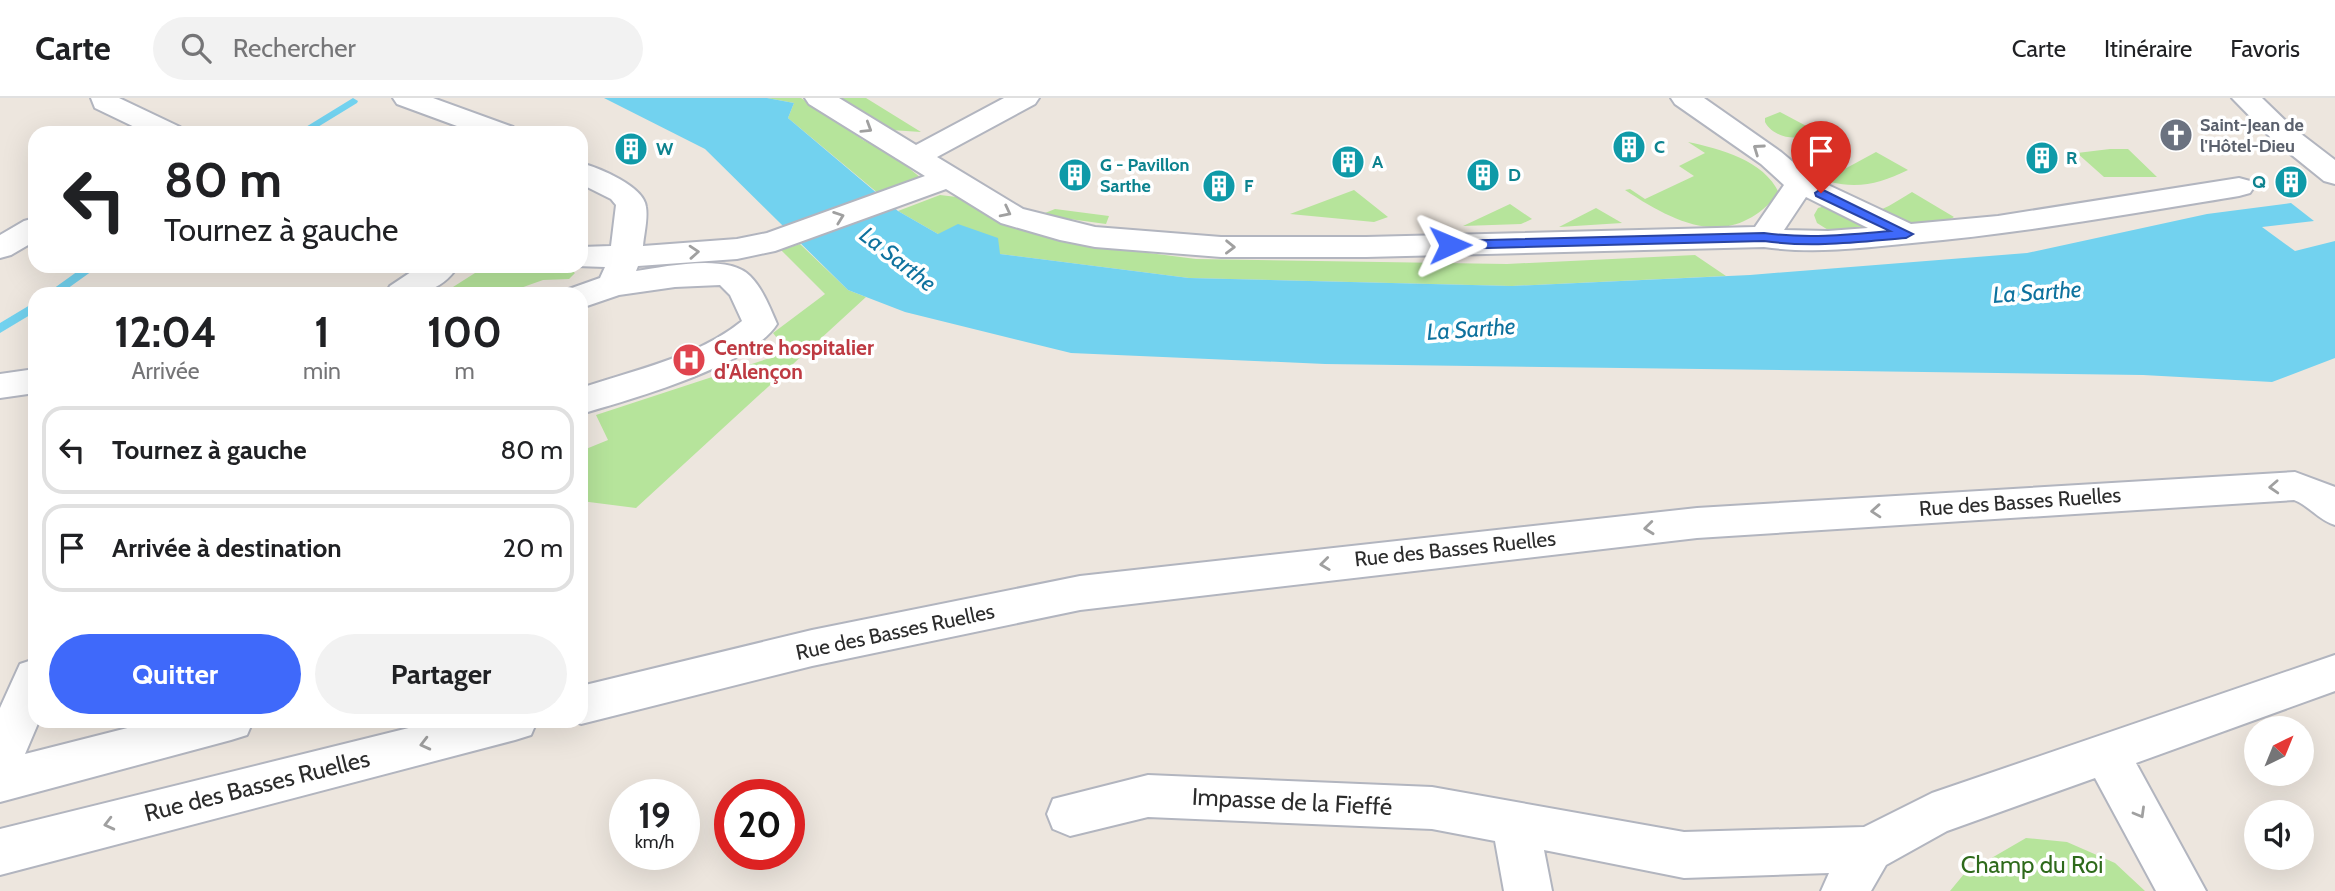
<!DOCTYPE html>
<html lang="fr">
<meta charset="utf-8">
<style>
:root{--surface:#fff;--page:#f2f2f2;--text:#202124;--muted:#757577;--line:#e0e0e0;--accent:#3f69fa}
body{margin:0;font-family:Cabin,sans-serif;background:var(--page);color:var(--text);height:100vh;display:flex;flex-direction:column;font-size:26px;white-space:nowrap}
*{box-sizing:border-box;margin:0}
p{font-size:23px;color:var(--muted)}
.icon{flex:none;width:38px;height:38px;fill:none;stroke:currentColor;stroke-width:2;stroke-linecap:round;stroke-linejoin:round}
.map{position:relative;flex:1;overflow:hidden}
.side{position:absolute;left:28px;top:189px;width:560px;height:441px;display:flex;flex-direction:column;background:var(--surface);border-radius:21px;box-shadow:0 7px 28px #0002}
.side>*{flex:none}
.hud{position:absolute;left:28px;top:28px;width:560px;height:147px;border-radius:21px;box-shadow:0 7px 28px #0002;background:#fff;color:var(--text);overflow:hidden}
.needle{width:46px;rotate:43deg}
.buttons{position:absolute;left:2244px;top:618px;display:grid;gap:14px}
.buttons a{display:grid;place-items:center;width:70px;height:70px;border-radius:50%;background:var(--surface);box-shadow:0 7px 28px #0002;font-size:35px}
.speed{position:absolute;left:609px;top:681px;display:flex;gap:14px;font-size:35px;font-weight:700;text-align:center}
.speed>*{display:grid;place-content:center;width:91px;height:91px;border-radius:50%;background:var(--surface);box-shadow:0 7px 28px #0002;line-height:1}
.speed small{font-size:18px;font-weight:400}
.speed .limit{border:10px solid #d22;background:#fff;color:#111}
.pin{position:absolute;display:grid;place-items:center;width:60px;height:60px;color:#fff;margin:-72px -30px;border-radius:50% 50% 50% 0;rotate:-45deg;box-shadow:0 0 7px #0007}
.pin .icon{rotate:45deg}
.me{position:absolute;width:77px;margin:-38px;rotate:89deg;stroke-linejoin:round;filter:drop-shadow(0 0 5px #0008)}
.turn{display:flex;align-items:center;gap:24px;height:147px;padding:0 21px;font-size:32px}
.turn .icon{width:91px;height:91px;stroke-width:2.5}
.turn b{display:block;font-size:49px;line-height:60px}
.eta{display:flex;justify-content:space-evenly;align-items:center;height:119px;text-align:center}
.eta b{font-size:42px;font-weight:700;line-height:49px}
.cta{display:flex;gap:14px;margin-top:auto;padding:14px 21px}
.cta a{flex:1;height:80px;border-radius:42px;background:var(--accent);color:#fff;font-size:28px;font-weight:700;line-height:80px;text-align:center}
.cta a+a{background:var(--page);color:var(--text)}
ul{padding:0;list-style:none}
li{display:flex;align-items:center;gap:21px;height:88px;margin:0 14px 10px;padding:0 7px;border:4px solid var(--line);border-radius:21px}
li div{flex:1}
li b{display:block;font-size:26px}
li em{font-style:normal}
header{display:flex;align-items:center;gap:42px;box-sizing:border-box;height:98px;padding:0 35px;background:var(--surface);border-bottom:2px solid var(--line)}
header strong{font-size:33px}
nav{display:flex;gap:38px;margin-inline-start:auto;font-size:24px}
.search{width:490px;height:63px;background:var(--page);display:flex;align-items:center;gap:18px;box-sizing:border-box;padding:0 24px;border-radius:38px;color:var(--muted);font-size:26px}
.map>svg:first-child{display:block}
.green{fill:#b6e49b}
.water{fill:#72d2ef}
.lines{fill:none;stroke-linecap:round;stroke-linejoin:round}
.stream{fill:#72d2ef;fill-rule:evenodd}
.minor-casing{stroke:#b2b5bf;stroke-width:4}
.minor{fill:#fff;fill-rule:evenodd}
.oneway{stroke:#a0a0a0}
.route{fill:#3f69fa;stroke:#2944a2;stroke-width:2}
.labels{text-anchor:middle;stroke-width:7;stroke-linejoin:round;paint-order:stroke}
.far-worship-label{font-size:18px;font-weight:bold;fill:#5b616d;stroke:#fff;text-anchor:start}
.far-culture-label{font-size:18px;font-weight:bold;fill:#0d838f;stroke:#fff;text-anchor:start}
.health-label{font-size:21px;font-weight:bold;fill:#be3a42;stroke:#fff;text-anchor:start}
.street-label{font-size:21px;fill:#2c2c2c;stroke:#fff}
.water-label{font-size:23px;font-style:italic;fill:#0e729e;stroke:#fff}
.near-street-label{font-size:24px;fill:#2c2c2c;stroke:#fff}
.near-park-label{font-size:24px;fill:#2e6a1b;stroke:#fff}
</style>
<header>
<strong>Carte</strong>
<div class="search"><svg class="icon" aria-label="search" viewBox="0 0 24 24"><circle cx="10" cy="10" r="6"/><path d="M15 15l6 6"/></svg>Rechercher</div>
<nav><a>Carte</a><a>Itinéraire</a><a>Favoris</a></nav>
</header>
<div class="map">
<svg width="2335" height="793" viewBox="0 0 2335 793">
<rect width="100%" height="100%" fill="#ede6de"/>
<path class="green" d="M 767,0 L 801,0 L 863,42 L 894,58 L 921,80 L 879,96 L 788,20 L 794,5 Z
M 841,0 L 866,0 L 921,34 L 891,32 Z
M 1780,14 L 1812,31 L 1811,35 C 1796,44 1773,39 1765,24 L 1765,20 Z
M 1688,44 C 1720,51 1764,62 1779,95 C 1731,153 1678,127 1625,92 L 1630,91 L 1645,101 L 1694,78 L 1679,68 L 1705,55 Z
M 2110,51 L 2128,51 L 2157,79 L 2104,79 L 2077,55 Z
M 1876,54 L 1908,72 C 1881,85 1860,91 1830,84 L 1828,80 Z
M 1354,92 L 1388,119 L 1374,124 L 1290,116 Z
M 1912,94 L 1954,119 L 1923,137 L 1833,135 L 1817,125 L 1814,117 L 1818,110 C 1834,105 1848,115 1864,115 C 1881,115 1897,103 1912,94 Z
M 940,97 L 965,100 L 1014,130 L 1086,147 L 1196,161 L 1507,166 L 1695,157 L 1726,178 L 1512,188 L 1189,180 L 1000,156 L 938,136 L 898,113 Z
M 1510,106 L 1532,121 L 1521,126 L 1463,128 Z
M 1596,110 L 1622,125 L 1559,129 Z
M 1055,111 L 1109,118 L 1106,126 L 1040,117 Z
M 800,146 L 848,192 L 866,199 L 636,410 L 581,403 L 581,353 L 608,342 L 596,317 L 788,254 L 773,235 L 825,196 L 781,152 Z
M 486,168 L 565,168 L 575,175 L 569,181 L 543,182 L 504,196 L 442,196 Z
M 2026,740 L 2067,744 L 2115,765 L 2145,793 L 1950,793 L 1964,776 Z"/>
<path class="water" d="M 604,0 L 767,0 L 794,5 L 788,20 L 898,113 L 938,136 L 958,126 L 998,140 L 1000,156 L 1189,180 L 1512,188 L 1750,177 L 2027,155 L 2207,116 L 2291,105 L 2314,123 L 2262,129 L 2295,153 L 2335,143 L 2335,260 L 2272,284 L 2143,277 L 1325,266 L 1071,255 L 905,214 L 848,192 L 705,51 Z"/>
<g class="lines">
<path class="stream" d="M 353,0 L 358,3 L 357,5 L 308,35 L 296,35 Z
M 85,168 L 99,168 L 60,196 L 46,196 Z
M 35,204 L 35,214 L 0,235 L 0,225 Z"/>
<defs>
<path id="minor" d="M 91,0 L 119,0 L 180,29 L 184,35 L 147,35 L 95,10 Z
M 393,0 L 433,0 L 513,29 L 517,35 L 476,35 L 397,6 Z
M 805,0 L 839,0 L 916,47 L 1004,0 L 1039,0 L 1035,6 L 937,59 L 1023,111 L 1095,129 L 1221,139 L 1366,139 L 1755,129 L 1784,87 L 1761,66 L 1675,6 L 1671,0 L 1704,0 L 1781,54 L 1811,79 L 1911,126 L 1998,118 L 2239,80 L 2250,83 L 2254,89 L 2250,95 L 2239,98 C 2130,116 2022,135 1912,145 C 1862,150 1814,156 1764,149 L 1366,159 L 1221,159 L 1095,149 L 1060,142 L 1001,125 L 946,91 L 775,153 L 737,161 L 638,168 L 636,173 C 665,169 727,155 750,178 C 763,191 770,210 777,226 C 751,268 629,302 581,316 L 581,290 C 634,272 698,259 742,223 L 730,197 L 720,187 L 675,189 L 619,197 L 581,210 L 581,196 L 566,196 L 569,191 L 600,180 L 605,169 L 576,168 L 581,168 L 581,149 L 611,148 L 616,107 L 611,101 L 581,86 L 581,65 C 599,70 644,88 646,109 C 648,121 644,136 643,148 L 737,141 L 767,135 L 925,78 L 809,6 ZM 1806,99 L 1868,130 L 1828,133 L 1784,132 Z
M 2232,0 L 2262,0 L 2292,29 L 2335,62 L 2335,86 L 2324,83 L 2272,41 Z
M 35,120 L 35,143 L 11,157 L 0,160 L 0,137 L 24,123 Z
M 420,168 L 458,168 C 440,196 416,196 385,196 L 390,188 Z
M 35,271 L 35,295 L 0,300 L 0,276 Z
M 2295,374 L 2335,389 L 2335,427 C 2318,422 2310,408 2294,402 L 1697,440 L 1080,512 L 812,568 L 581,626 L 573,623 L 581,623 L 581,588 L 812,532 L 1080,478 L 1697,410 Z
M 2335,557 L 2335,593 L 2136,665 L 2206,793 L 2156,793 L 2095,680 L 1947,733 L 1886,767 L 1871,793 L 1821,793 L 1829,775 L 1684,780 L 1544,752 L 1552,793 L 1504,793 L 1495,743 L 1432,731 L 1148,719 L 1070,738 L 1053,731 L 1047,716 L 1053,701 L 1148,677 L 1432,689 L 1684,734 L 1864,729 L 1932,695 Z
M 35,561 L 35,623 L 39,623 L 25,656 L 155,623 L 253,623 L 247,637 L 231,642 L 0,704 L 0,610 L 20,566 Z
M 437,623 L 537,623 L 531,637 L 515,642 L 0,777 L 0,731 Z"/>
</defs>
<use href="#minor" class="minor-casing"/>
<use href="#minor" class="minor"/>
</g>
<defs><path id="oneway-chevron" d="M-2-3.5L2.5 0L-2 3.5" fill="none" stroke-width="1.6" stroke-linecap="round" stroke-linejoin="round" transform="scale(1.75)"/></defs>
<g class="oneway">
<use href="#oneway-chevron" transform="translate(867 30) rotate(32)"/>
<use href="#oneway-chevron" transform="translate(1758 51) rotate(-145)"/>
<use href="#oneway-chevron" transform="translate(1006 114) rotate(27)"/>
<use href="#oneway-chevron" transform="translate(839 119) rotate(-20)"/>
<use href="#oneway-chevron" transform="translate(1230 149) rotate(1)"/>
<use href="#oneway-chevron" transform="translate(694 154) rotate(-4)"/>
<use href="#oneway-chevron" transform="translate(2274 389) rotate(177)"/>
<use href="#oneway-chevron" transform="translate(1876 413) rotate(176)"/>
<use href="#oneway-chevron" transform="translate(1649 430) rotate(174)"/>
<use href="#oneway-chevron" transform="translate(1325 466) rotate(173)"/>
<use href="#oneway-chevron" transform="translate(425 646) rotate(166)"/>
<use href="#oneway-chevron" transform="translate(2140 715) rotate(60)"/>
<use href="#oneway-chevron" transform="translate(109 726) rotate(166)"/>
</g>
<path class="route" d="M 1821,91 L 1913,136 L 1906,140 C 1858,144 1812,150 1764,143 L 1450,151 L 1443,147 L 1450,143 L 1764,135 C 1807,141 1847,137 1890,133 L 1816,98 L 1815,95 Z"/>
<defs>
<symbol id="church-disc" viewBox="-11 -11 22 22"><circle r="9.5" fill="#6b7280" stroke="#fff"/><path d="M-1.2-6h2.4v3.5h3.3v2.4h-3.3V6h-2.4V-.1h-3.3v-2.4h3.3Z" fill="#fff"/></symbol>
<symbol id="building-disc" viewBox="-11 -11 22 22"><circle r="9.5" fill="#0f9aa8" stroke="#fff"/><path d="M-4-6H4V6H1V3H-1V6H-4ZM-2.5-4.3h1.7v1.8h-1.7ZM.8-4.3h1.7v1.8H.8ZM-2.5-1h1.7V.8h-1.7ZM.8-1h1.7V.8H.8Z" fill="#fff"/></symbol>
<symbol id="hospital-disc" viewBox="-11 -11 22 22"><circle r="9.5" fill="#e0444e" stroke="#fff"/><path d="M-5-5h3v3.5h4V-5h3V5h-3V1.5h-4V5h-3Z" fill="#fff"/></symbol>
</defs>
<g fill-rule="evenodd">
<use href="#church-disc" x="2157" y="18" width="38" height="38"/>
<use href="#building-disc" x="1610" y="30" width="38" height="38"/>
<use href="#building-disc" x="612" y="32" width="38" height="38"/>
<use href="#building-disc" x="2023" y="41" width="38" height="38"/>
<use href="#building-disc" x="1329" y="45" width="38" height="38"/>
<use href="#building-disc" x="1056" y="58" width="38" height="38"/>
<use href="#building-disc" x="1464" y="58" width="38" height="38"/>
<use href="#building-disc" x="2272" y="65" width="38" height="38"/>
<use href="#building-disc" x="1200" y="69" width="38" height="38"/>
<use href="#hospital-disc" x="670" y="243" width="38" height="38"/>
</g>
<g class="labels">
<g class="far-worship-label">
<text x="2200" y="33">Saint-Jean de<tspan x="2200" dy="21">l'Hôtel-Dieu</tspan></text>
</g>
<g class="far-culture-label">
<text x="1654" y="55">C</text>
<text x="656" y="57">W</text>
<text x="2066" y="66">R</text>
<text x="1372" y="70">A</text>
<text x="1100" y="73">G - Pavillon<tspan x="1100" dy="21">Sarthe</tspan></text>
<text x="1508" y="83">D</text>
<text x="2266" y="90" text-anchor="end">Q</text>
<text x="1244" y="94">F</text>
</g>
<g class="health-label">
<text x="714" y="257">Centre hospitalier<tspan x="714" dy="24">d'Alençon</tspan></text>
</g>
<g class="street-label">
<text transform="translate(2020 404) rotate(-4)" y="7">Rue des Basses Ruelles</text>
<text transform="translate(1455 451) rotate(-6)" y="7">Rue des Basses Ruelles</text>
<text transform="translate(895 534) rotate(-12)" y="7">Rue des Basses Ruelles</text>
</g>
<g class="water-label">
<text transform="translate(898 161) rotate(38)" y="8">La Sarthe</text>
<text transform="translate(2037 194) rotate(-4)" y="8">La Sarthe</text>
<text transform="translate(1471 231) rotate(-4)" y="8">La Sarthe</text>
</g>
<g class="near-street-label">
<text transform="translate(257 688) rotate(-14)" y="8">Rue des Basses Ruelles</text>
<text transform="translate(1292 704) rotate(3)" y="8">Impasse de la Fieffé</text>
</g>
<g class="near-park-label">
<text x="2032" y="775">Champ du Roi</text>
</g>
</g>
</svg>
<div class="buttons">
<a><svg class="needle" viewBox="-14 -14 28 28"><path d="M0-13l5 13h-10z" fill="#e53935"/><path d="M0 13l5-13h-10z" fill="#757577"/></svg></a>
<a><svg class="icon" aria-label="sound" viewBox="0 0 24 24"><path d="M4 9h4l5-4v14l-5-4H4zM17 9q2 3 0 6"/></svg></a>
</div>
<div class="speed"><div>19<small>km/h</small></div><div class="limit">20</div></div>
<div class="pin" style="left:1821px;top:95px;background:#d93025"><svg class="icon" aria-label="arrive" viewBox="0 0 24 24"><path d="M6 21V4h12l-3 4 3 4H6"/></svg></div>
<svg class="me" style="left:1450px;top:147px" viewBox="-20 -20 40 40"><path d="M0-17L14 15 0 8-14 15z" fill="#3f69fa" stroke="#fff" stroke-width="4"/></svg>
<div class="hud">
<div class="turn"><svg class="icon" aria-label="left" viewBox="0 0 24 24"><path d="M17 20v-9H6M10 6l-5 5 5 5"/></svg><div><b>80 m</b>Tournez à gauche</div></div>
</div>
<section class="side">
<div class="eta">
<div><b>12:04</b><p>Arrivée</p></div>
<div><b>1</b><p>min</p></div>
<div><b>100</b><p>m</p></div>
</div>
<ul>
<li><svg class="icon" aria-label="left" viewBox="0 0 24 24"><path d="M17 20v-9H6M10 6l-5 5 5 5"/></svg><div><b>Tournez à gauche</b></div><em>80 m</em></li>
<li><svg class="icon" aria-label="arrive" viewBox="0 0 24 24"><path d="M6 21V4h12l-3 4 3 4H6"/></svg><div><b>Arrivée à destination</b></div><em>20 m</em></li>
</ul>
<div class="cta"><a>Quitter</a><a>Partager</a></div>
</section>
</div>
